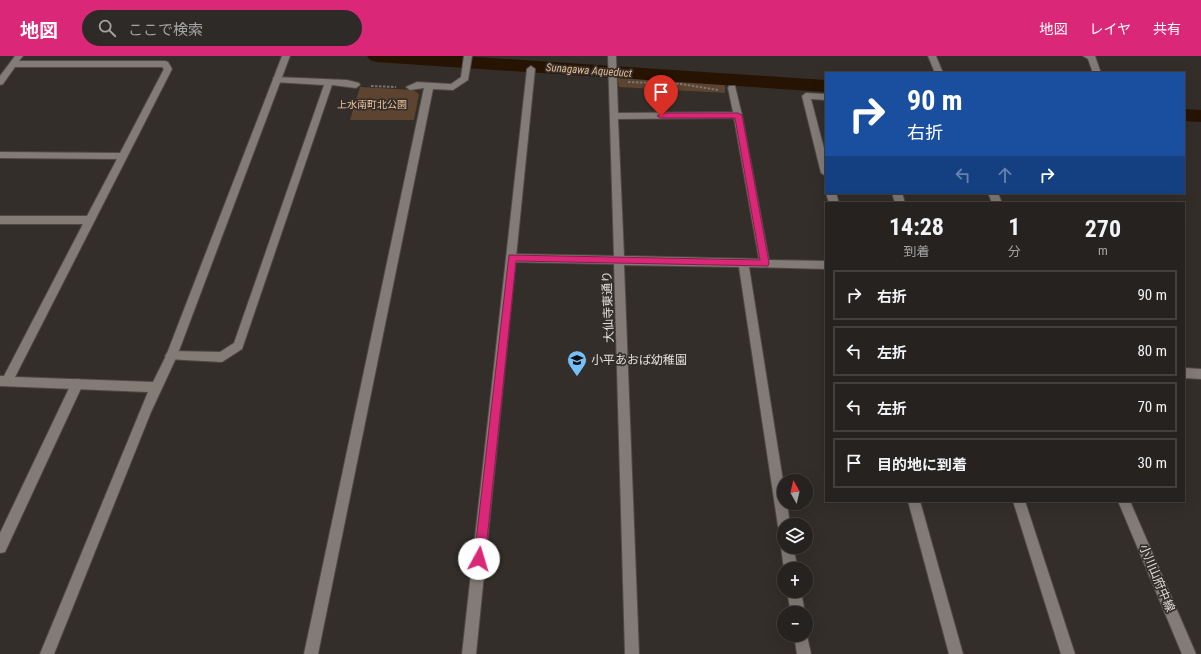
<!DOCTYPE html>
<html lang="ja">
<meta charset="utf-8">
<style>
:root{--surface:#26221f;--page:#2e2a28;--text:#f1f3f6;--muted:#a4a4a4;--line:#423f3d;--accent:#db2777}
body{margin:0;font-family:"Roboto Condensed","Noto Sans JP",sans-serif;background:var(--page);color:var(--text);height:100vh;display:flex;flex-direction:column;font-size:15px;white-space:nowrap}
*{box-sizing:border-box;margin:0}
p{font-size:13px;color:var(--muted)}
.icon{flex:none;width:22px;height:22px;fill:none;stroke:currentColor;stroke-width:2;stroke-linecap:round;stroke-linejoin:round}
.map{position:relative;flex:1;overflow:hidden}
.sheet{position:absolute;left:825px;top:146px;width:360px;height:300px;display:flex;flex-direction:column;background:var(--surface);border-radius:0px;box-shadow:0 4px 16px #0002,0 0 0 1px var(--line)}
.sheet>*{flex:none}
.hud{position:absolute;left:825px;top:16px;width:360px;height:122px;border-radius:0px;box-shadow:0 4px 16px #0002,0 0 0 1px var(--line);background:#1a4fa0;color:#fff;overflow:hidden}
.needle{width:26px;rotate:352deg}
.tools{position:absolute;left:777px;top:418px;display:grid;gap:8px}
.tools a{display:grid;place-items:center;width:36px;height:36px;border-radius:50%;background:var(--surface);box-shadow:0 4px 16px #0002,0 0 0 1px var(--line);font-size:20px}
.pin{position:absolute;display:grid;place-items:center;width:34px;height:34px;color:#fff;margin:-41px -17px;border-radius:50% 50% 50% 0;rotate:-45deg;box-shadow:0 0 4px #0007}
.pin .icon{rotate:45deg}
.me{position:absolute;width:44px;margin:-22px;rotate:6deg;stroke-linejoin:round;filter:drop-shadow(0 0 3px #0008)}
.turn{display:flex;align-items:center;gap:14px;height:84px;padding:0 16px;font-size:18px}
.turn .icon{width:52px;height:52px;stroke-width:2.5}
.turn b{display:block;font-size:28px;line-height:34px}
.lanes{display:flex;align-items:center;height:38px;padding:0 16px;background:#0003;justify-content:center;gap:20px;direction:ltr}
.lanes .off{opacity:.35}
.eta{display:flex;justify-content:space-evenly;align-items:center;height:68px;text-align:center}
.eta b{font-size:24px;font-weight:700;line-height:28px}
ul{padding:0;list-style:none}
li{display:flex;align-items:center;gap:12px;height:50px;margin:0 8px 6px;padding:0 8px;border:2px solid var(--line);border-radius:0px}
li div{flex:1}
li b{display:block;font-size:15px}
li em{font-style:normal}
header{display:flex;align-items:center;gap:24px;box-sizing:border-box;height:56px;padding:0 20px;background:var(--accent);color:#fff}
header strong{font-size:19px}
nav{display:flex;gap:22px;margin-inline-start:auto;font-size:14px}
.search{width:280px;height:36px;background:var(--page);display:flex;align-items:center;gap:10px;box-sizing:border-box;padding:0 14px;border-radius:22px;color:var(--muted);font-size:15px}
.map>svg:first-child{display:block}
.green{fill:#5c4430}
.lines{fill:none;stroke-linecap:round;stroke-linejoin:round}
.canal{fill:#271302;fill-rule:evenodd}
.service-casing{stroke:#4f4a46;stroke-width:2}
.minor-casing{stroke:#4f4a46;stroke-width:2}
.secondary-casing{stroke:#4f4a46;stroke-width:2}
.path{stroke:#7a7571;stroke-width:2;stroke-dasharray:2.5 1.5;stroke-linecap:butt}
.service{fill:#827b76;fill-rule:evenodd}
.minor{fill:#827b76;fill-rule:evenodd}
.secondary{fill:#827b76;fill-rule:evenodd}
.route{fill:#db2777;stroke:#8e194d}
.labels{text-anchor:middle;stroke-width:3.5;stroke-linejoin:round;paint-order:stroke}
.far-park-label{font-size:10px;fill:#f1c29b;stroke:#332e29}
.far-water-label{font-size:11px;font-style:italic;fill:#e7b891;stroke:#332e29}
.street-label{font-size:12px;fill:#e2dedb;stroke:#332e29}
.poi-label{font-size:12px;fill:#e2dedb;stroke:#332e29;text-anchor:start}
</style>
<header>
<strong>地図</strong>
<div class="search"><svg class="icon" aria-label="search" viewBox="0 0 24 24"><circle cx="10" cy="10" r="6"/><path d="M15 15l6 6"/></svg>ここで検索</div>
<nav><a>地図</a><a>レイヤ</a><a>共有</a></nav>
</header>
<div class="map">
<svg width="1201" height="598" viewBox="0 0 1201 598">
<rect width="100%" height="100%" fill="#332e29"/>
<path class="green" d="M 617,20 L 725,27 L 725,37 L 619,31 Z
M 360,31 L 413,34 L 419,38 L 414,64 L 350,64 Z"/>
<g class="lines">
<path class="canal" d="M 367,0 L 462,0 L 826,24 L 826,36 L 376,6 L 370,4 Z
M 1184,53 L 1201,54 L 1201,66 L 1184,65 Z"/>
<defs>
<path id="service" d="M 1083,0 L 1095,0 L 1101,17 L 1093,17 L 1088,3 Z
M 531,10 L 535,13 L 476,598 L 462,598 L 527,13 Z
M 276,21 L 347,24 L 359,27 L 360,29 L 356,32 L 332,29 L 242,293 L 222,306 L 167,303 L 165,300 L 167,297 L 171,295 L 220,296 L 234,287 L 324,29 L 273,26 L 273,22 Z
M 806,37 L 826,38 L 826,44 L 811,43 L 826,100 L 826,120 L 821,117 L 802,40 Z
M 826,137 L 836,137 L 839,147 L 829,147 Z
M 892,137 L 902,137 L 905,147 L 895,147 Z
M 77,323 L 81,324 L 83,328 L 5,496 L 0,497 L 0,477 L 73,324 Z
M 908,445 L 920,445 L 963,598 L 949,598 Z"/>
<path id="minor" d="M 15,0 L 23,0 L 19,5 L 165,5 L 168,6 L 172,13 L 15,321 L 153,326 L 166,300 L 282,0 L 290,0 L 177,300 L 151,356 L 54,598 L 40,598 L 148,336 L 0,330 L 0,320 L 4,320 L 83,168 L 0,168 L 0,160 L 87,160 L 117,103 L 0,102 L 0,96 L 120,97 L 164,13 L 162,11 L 15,11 L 3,28 L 0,29 L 0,20 Z
M 464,0 L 472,0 L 468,24 L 453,34 L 433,33 L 318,598 L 304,598 L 424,32 L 410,34 L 406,31 L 417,26 L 451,28 L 461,21 Z
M 608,0 L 616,0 L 618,57 L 733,56 L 728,32 L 729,30 L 735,30 L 742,59 L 769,204 L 826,205 L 826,213 L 749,211 L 784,431 L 784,447 L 787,447 L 790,469 L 784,469 L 784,476 L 780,474 L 778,470 L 739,211 L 624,209 L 639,598 L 625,598 L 614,208 L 512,206 L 507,202 L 512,198 L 614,200 ZM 734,62 L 759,203 L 624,200 L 618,63 Z
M 1184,312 L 1201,313 L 1201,323 L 1184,322 Z
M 1013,445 L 1025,445 L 1075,598 L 1061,598 Z
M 782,486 L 784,486 L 784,491 L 793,491 L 798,513 L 784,513 L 781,491 Z
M 787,535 L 801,535 L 805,557 L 791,557 Z
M 806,575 L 811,598 L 797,598 L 794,579 L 806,579 Z"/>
<path id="secondary" d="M 928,0 L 936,0 L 943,17 L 935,17 Z
M 988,137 L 998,137 L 1002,147 L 992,147 Z
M 1118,445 L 1130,445 L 1196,598 L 1182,598 Z"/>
</defs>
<use href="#service" class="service-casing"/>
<use href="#minor" class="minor-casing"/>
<use href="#secondary" class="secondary-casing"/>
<path class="path" d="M 628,26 L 681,28 L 718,34
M 371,30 L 396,31"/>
<use href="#service" class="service"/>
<use href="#minor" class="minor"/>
<use href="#secondary" class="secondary"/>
</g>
<path class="route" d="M 738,57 L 742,59 L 769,207 L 768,210 L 516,205 L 485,503 L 483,507 L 479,508 L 476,507 L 474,503 L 509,199 L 760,204 L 735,62 L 661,62 L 657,60 L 661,57 Z"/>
<defs>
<symbol id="school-pin" viewBox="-11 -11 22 30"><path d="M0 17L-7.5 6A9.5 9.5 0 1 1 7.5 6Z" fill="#75c0f6" stroke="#332e29"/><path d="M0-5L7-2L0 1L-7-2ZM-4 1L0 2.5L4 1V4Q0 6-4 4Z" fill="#111"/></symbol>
</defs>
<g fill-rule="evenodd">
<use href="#school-pin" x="566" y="293" width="22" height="30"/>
</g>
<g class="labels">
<g class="far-park-label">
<text x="372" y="52">上水南町北公園</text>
</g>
<g class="far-water-label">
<text transform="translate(589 14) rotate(4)" y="4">Sunagawa Aqueduct</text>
</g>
<g class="street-label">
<text transform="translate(608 251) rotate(-92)" y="4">大仙寺東通り</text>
<text transform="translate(1157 522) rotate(67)" y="4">小川山府中線</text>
</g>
<g class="poi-label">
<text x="591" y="308">小平あおば幼稚園</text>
</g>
</g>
</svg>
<div class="tools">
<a><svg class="needle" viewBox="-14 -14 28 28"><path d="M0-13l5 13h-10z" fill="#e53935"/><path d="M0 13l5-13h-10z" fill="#a4a4a4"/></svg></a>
<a><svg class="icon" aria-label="layers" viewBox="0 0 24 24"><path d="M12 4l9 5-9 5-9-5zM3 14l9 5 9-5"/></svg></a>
<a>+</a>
<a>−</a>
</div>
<div class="pin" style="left:661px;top:60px;background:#d93025"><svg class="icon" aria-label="arrive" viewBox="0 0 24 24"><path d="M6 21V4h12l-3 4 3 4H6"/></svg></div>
<svg class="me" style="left:479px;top:503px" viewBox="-20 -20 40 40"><circle r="19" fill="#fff"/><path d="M0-13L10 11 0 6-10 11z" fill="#db2777"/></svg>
<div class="hud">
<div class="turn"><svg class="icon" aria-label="right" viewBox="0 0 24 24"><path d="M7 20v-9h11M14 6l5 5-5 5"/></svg><div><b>90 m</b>右折</div></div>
<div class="lanes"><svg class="icon off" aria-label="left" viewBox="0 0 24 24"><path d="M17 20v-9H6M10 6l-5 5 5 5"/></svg><svg class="icon off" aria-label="ahead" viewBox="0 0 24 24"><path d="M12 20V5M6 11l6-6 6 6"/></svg><svg class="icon" aria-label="right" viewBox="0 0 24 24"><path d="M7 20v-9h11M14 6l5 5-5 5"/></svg></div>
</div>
<section class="sheet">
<div class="eta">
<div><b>14:28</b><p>到着</p></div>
<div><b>1</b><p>分</p></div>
<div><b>270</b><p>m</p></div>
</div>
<ul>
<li><svg class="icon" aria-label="right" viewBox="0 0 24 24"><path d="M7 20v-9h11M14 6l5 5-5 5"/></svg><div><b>右折</b></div><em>90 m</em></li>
<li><svg class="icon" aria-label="left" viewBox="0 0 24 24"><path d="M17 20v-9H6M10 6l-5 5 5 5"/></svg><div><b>左折</b></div><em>80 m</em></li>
<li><svg class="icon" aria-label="left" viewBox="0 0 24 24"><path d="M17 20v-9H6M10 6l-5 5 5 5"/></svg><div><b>左折</b></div><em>70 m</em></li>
<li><svg class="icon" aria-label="arrive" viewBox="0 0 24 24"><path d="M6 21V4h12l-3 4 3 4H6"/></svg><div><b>目的地に到着</b></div><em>30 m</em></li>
</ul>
</section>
</div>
